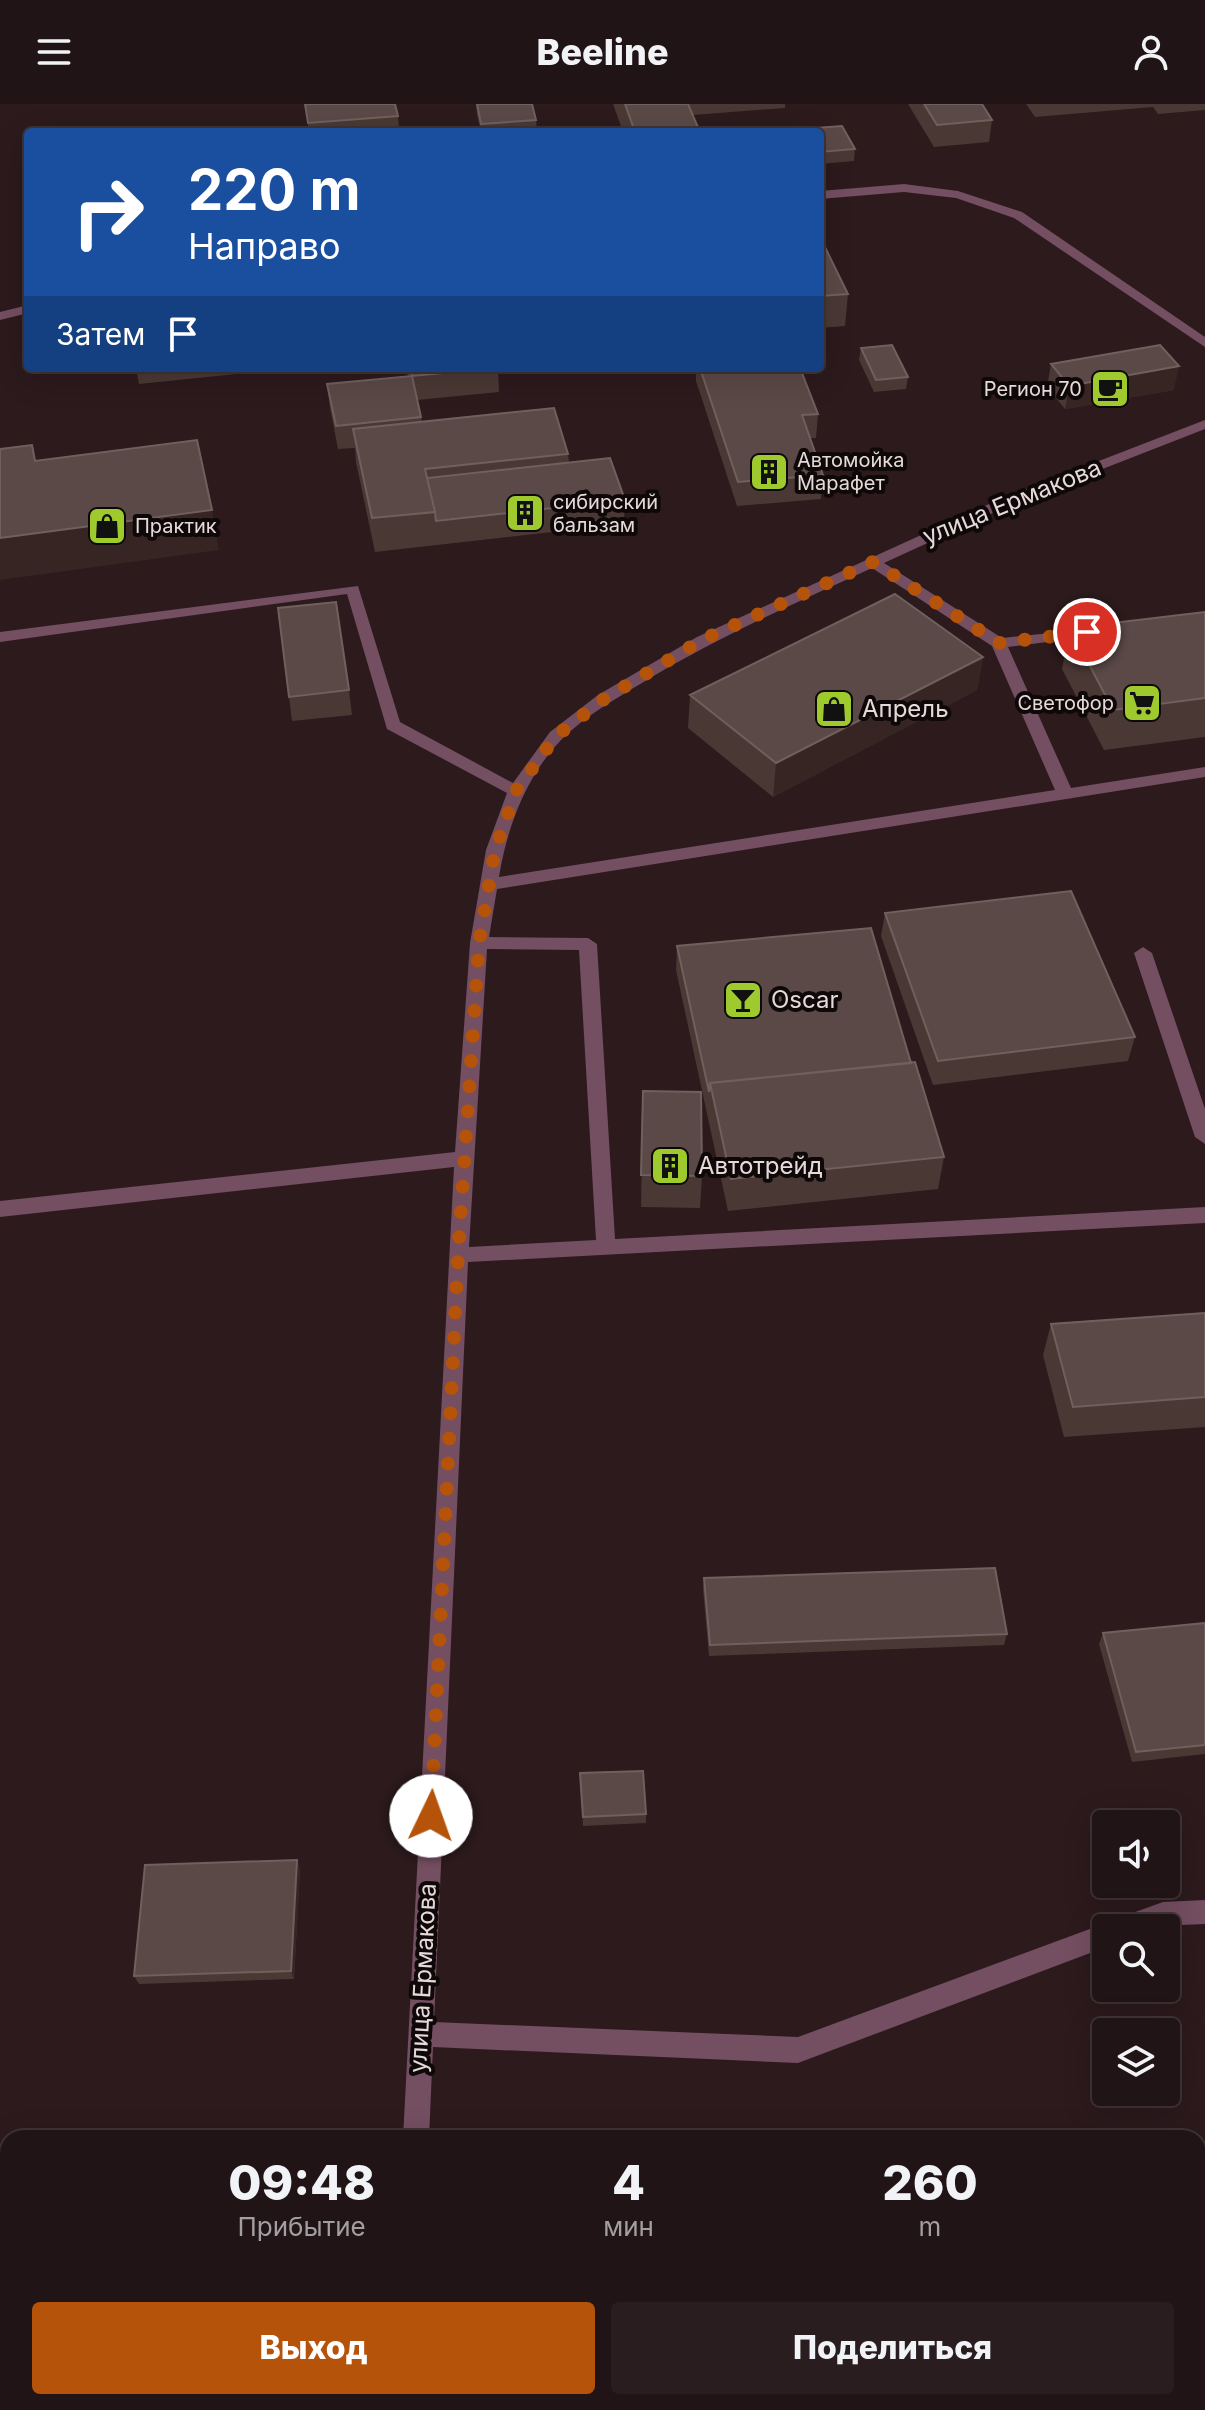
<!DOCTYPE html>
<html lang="ru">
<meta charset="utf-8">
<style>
:root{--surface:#211416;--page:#291d1f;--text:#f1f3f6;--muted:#a29ea1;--line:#3e3335;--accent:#b45309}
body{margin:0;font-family:Inter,sans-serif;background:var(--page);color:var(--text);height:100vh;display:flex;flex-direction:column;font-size:30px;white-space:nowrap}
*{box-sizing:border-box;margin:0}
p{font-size:26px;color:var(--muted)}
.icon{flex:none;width:44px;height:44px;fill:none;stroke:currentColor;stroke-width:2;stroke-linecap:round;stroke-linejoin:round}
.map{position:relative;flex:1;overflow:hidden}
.side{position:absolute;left:0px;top:2026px;width:1206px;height:280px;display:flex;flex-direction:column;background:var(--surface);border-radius:24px 24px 0 0;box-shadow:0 8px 32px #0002,0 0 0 2px var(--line)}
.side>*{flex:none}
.top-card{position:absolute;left:24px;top:24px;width:800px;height:244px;border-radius:8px;box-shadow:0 8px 32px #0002,0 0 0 2px var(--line);background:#1a4fa0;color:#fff;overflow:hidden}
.tools{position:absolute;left:1092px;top:1706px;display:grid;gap:16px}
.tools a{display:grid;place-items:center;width:88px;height:88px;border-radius:8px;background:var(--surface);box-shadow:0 8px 32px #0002,0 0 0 2px var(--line);font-size:40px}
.pin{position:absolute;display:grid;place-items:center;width:68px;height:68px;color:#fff;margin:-34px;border:4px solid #fff;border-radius:50%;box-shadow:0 2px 8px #0007}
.me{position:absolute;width:88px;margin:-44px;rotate:3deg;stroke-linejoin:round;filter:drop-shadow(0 0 6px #0008)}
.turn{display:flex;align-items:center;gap:28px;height:168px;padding:0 32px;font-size:36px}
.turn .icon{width:104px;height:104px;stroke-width:2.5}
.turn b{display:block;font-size:56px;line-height:68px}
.then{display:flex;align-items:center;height:76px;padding:0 32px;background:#0003;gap:16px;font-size:30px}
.eta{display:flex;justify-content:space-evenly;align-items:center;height:136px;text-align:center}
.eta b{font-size:48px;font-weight:800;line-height:56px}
.primary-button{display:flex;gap:16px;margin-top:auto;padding:16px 32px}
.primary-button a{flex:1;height:92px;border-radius:8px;background:var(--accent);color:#fff;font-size:32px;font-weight:800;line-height:92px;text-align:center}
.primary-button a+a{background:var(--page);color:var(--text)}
header{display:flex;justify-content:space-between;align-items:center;height:104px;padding:0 32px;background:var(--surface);font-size:36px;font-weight:800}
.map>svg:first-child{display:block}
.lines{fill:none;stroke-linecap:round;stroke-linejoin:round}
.minor{fill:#744e61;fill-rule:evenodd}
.wall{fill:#4a3834}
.shaded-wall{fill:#372524}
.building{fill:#5a4946;stroke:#70605d;stroke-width:2}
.route{stroke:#b45309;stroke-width:14;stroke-dasharray:0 25.2}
.labels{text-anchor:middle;stroke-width:8;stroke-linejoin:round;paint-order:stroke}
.far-poi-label{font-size:20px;fill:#e5d9da;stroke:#0f0808;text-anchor:start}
.street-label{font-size:24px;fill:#e5d9da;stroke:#0f0808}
.poi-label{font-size:24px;fill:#e5d9da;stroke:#0f0808;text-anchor:start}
</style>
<header><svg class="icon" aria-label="menu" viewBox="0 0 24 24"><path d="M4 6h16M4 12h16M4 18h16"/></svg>Beeline<svg class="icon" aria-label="person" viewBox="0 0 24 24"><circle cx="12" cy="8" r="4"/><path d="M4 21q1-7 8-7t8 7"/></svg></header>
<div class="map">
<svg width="1205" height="2306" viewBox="0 0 1205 2306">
<rect width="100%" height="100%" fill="#2c1a1d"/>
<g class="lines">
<path class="minor" d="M 904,80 L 958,87 L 1022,108 L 1205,233 L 1205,243 L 1014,114 L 956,94 L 904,88 L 820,95 L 820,87 Z
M 28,201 L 28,209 L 0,216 L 0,208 Z
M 1205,316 L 1205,325 L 1008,402 L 884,459 L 1002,534 L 1099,524 L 1102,527 L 1094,532 L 1008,543 L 1071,684 L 1205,663 L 1205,673 L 497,785 L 489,833 L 588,834 L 597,840 L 615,1135 L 1205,1103 L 1205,1119 L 468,1158 L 434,1918 L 798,1933 L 1106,1819 L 1113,1822 L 1116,1815 L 1163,1798 L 1205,1796 L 1205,1820 L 1106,1824 L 1106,1843 L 798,1959 L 433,1943 L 429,2034 L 403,2034 L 454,1063 L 0,1113 L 0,1097 L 455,1048 L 470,839 L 486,746 L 507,689 L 387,625 L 347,490 L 0,538 L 0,528 L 358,482 L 400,618 L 513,679 L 550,628 L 598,591 L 697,533 L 998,396 ZM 872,464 L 992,542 L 1055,686 L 499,773 C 507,723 526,672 562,635 C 584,613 615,595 642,579 C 716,534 793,500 872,464 ZM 487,845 L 579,846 L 596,1136 L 469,1143 Z
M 1143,843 L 1152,849 L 1205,1005 L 1205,1040 L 1195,1033 L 1134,849 Z
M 389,2298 L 417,2298 L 417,2306 L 389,2306 Z"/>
</g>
<path class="wall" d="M 305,0 L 398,12 L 399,24 L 344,28 L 309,28 Z
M 476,0 L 536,16 L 537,28 L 481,28 L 477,11 Z
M 613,0 L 785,0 L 785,4 L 693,11 L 700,28 L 623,28 Z
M 908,0 L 982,0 L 992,16 L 989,38 L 934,43 Z
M 1026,0 L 1205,0 L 1205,6 L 1158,10 L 1153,3 L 1035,13 Z
M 842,22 L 855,45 L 854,57 L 820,60 L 820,28 L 803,28 L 803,25 Z
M 820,133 L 848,190 L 845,222 L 820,224 Z
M 861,244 L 908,273 L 906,285 L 874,288 L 859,256 Z
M 1051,260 L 1174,286 L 1065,305 L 1047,283 Z
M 136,264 L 245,264 L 246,269 L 139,280 Z
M 406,264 L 498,264 L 499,288 L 417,296 L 422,318 L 568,350 L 569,359 L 625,396 L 624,420 L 375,448 L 356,358 L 355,344 L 338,345 L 330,304 L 327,280 L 408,273 Z
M 696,264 L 800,264 L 818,310 L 816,334 L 810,334 L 823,371 L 821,395 L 737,402 L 696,277 Z
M 278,504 L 349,586 L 352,611 L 292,617 Z
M 1205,508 L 1205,633 L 1104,646 L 1062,565 L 1070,524 Z
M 983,553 L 977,586 L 773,693 L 688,624 L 690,591 Z
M 885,809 L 1135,933 L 1128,957 L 933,981 L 881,832 Z
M 677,842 L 911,959 L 944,1053 L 938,1085 L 728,1107 L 676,866 Z
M 643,987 L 702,1072 L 700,1104 L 641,1103 Z
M 1205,1209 L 1205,1323 L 1064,1333 L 1043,1251 L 1051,1220 Z
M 704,1474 L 1007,1530 L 1004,1541 L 709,1552 L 703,1485 Z
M 1205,1519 L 1205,1650 L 1132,1658 L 1099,1540 L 1103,1529 Z
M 580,1669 L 646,1710 L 646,1719 L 583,1722 Z
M 297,1756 L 300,1765 L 294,1875 L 139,1880 L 134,1872 Z"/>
<path class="shaded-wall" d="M 1179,262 L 1174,286 L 1065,305 L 1069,282 Z
M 212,406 L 219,446 L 0,476 L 0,434 Z
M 983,553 L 977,586 L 773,693 L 776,659 Z
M 297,1756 L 300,1765 L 294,1875 L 291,1867 Z"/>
<path class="building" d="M 305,0 L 395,0 L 398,12 L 308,19 Z
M 477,0 L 532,0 L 536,16 L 481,20 Z
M 625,0 L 688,0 L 700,28 L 635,28 Z
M 924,0 L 982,0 L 992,16 L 937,21 Z
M 842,22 L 855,45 L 820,48 L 820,28 L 804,28 L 803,25 Z
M 820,133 L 848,190 L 820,192 Z
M 892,241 L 908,273 L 876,276 L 861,244 Z
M 1160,241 L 1179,262 L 1069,282 L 1051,260 Z
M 410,264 L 498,264 L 412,272 Z
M 700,264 L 800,264 L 818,310 L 802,311 L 823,371 L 738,378 Z
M 412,272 L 421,313 L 336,322 L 327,280 Z
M 554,304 L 568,350 L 425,365 L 435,408 L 372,414 L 353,325 Z
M 197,336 L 212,406 L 0,434 L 0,345 L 32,341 L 35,357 Z
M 610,354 L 625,396 L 436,417 L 435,408 L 427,374 Z
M 895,490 L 983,553 L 776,659 L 690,591 Z
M 336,498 L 349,586 L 289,593 L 278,504 Z
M 1205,508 L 1205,594 L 1113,606 L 1070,524 Z
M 1071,787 L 1135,933 L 938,957 L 885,809 Z
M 871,824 L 911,959 L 710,979 L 709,988 L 677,842 Z
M 915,958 L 944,1053 L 731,1075 L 710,979 Z
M 643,987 L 701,988 L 702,1072 L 641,1071 Z
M 1205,1209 L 1205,1293 L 1073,1303 L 1051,1220 Z
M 995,1464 L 1007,1530 L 710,1541 L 704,1474 Z
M 1205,1519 L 1205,1641 L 1136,1648 L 1103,1529 Z
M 643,1667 L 646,1710 L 583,1713 L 580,1669 Z
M 297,1756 L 291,1867 L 134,1872 L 145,1761 Z
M 544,2298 L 651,2298 L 651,2306 L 544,2306 Z"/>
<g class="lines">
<path class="route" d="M 431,1712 L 458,1151 L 479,839 L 495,746 L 516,687 L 556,632 L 604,595 L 702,536 L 873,458 L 999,539 L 1087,528"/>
</g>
<defs>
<symbol id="cafe-square" viewBox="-11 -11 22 22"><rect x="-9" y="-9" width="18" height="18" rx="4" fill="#9eca2e" stroke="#0f0808"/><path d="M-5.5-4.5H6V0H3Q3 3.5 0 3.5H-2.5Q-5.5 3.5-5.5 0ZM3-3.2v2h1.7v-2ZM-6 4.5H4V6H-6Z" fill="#111"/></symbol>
<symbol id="building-square" viewBox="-11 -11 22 22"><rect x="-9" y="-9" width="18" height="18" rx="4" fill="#9eca2e" stroke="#0f0808"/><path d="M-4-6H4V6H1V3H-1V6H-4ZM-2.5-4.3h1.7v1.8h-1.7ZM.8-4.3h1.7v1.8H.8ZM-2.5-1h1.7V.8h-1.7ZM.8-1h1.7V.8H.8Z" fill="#111"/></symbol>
<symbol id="shop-square" viewBox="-11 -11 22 22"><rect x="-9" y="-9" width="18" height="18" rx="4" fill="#9eca2e" stroke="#0f0808"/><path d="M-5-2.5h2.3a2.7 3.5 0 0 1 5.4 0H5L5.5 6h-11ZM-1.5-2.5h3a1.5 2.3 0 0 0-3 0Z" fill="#111"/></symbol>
<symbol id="supermarket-square" viewBox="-11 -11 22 22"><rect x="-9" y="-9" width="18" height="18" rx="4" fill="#9eca2e" stroke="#0f0808"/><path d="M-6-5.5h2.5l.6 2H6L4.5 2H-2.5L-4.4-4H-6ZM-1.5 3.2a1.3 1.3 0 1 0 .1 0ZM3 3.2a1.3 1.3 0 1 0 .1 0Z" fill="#111"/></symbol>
<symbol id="bar-square" viewBox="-11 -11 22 22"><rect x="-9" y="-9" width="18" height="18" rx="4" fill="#9eca2e" stroke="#0f0808"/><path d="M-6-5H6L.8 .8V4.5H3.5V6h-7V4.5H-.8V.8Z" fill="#111"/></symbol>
</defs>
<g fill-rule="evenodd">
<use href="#cafe-square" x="1088" y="263" width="44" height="44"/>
<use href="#building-square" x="747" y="346" width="44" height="44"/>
<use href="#building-square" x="503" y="387" width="44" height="44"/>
<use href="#shop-square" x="85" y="400" width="44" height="44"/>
<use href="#supermarket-square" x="1120" y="577" width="44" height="44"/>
<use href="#shop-square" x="812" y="583" width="44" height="44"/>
<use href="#bar-square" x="721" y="874" width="44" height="44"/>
<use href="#building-square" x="648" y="1040" width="44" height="44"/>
</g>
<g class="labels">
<g class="far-poi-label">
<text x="1082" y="292" text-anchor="end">Регион 70</text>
<text x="797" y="363">Автомойка<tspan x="797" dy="23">Марафет</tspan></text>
<text x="553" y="405">сибирский<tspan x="553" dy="23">бальзам</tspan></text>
<text x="135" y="429">Практик</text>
<text x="1114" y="606" text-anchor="end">Светофор</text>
</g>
<g class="street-label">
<text transform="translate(1012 398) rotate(-22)" y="8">улица Ермакова</text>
<text transform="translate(423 1874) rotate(-87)" y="8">улица Ермакова</text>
</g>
<g class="poi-label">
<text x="862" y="613">Апрель</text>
<text x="771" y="904">Oscar</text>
<text x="698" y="1070">Автотрейд</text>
</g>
</g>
</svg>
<div class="tools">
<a><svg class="icon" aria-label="sound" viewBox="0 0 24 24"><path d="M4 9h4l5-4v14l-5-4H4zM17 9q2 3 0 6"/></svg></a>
<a><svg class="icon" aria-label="search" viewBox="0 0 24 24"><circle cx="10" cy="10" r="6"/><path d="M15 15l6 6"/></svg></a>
<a><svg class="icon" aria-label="layers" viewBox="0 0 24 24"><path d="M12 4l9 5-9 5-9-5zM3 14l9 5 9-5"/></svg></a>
</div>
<div class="pin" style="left:1087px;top:528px;background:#d93025"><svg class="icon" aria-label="arrive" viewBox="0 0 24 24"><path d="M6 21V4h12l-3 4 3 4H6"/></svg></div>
<svg class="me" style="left:431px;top:1712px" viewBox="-20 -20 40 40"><circle r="19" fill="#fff"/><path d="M0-13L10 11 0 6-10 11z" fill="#b45309"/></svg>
<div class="top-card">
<div class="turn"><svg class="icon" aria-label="right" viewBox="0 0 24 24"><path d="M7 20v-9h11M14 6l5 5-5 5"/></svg><div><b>220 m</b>Направо</div></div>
<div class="then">Затем<svg class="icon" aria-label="arrive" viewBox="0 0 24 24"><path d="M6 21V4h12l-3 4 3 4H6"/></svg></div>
</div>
<section class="side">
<div class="eta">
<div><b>09:48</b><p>Прибытие</p></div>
<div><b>4</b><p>мин</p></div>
<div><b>260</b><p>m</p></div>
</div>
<div class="primary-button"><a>Выход</a><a>Поделиться</a></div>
</section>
</div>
